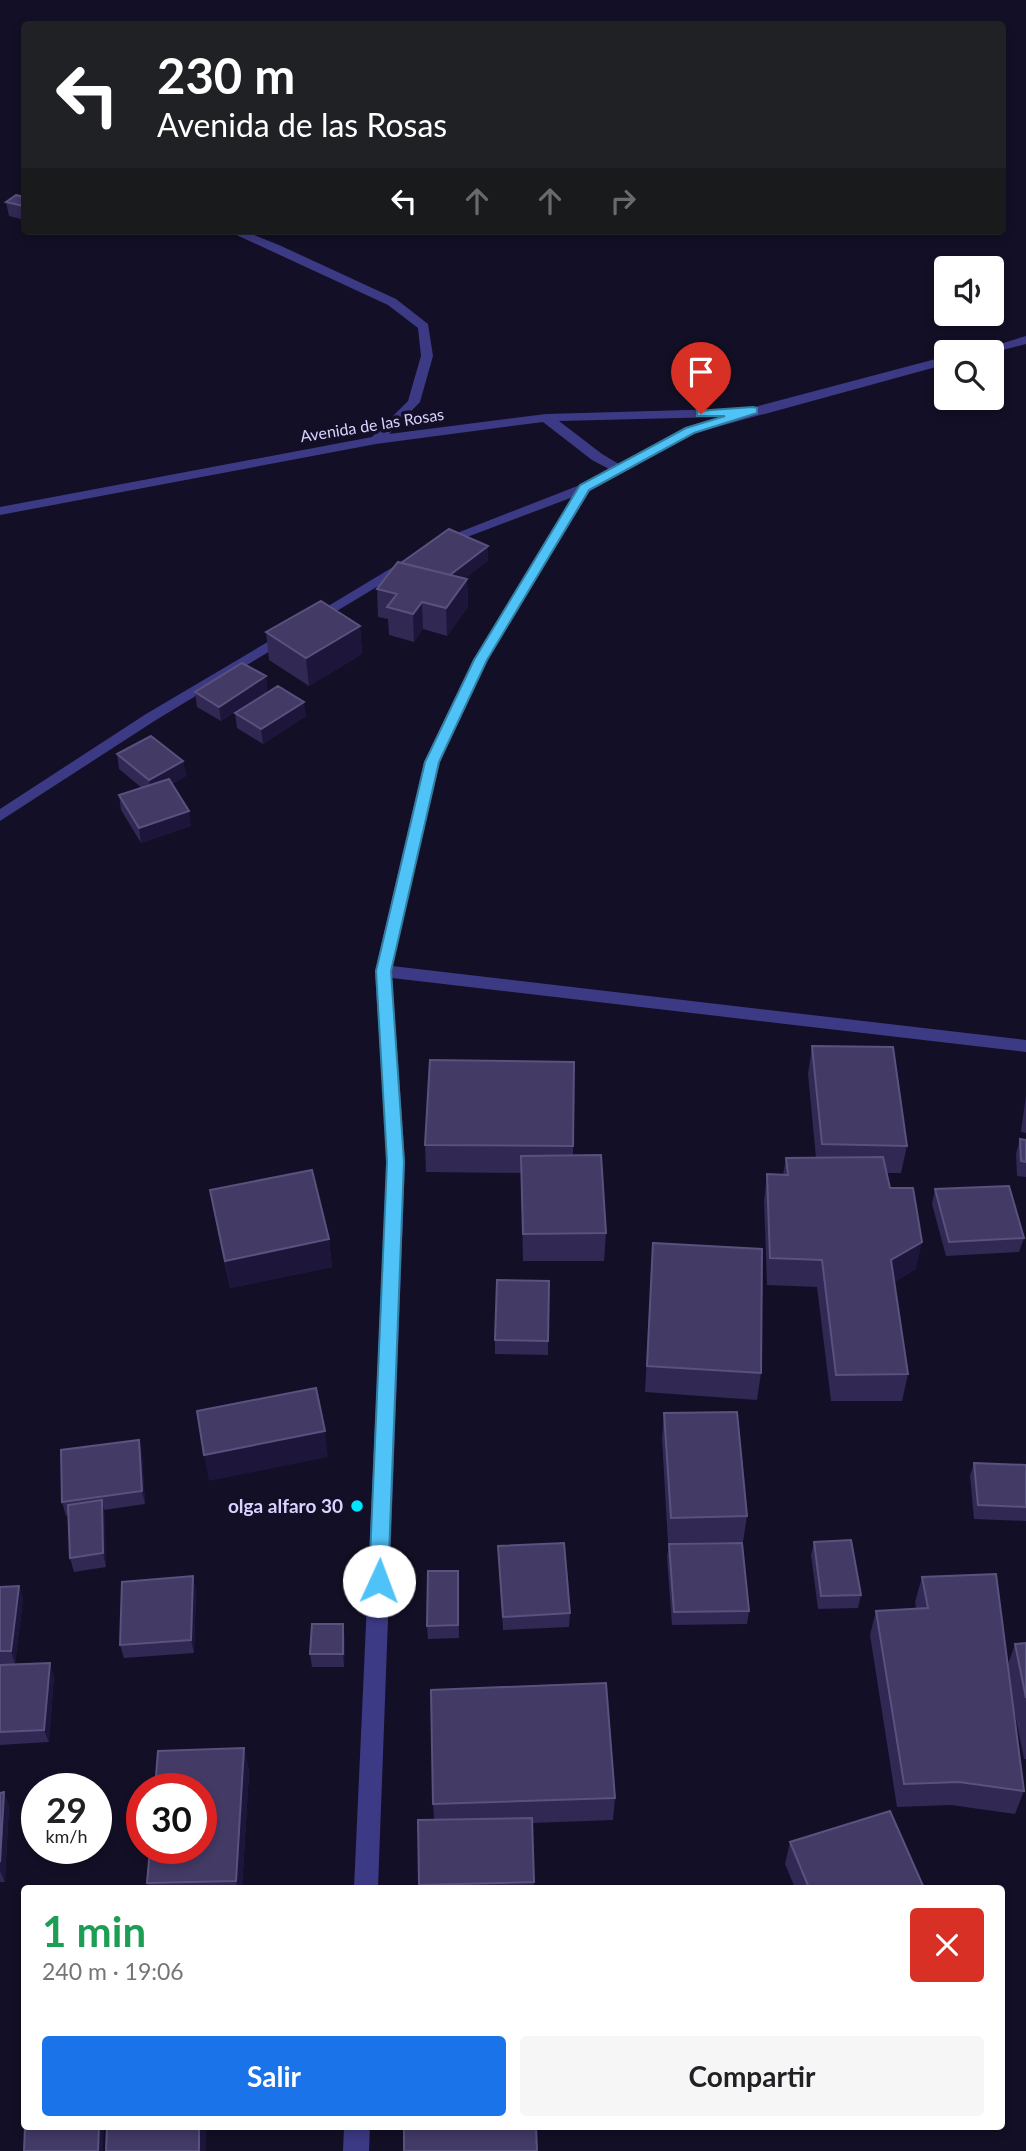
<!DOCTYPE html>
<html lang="es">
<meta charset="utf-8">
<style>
:root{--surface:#fff;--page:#f6f6f6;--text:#202124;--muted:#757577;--accent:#1a73e8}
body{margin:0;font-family:Lato,sans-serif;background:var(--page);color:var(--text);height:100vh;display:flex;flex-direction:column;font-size:26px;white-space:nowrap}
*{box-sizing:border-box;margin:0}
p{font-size:23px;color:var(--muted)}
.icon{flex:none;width:38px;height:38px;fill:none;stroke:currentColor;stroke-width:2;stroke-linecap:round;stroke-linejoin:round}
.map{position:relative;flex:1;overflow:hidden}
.sheet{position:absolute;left:21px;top:1885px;width:984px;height:245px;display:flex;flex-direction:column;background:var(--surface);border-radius:7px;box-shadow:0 4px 10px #0003}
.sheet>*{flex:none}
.banner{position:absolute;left:21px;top:21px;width:985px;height:214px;border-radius:7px;box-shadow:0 4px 10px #0003;background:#202124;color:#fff;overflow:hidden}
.buttons{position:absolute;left:934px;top:256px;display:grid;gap:14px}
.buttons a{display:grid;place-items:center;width:70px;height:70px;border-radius:7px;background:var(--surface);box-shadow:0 4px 10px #0003;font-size:35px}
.speed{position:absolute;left:21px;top:1773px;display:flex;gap:14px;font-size:35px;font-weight:700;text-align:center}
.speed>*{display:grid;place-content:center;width:91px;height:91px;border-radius:50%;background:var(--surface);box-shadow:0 4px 10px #0003;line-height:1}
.speed small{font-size:18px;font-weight:400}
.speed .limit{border:10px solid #d22;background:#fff;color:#111}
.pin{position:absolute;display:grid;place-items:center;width:60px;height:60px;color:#fff;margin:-72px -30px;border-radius:50% 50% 50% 0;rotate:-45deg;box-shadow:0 0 7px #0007}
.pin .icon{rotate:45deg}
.me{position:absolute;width:77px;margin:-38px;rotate:2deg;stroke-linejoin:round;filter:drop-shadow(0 0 5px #0008)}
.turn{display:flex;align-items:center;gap:24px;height:147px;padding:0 21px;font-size:32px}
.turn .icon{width:91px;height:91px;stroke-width:2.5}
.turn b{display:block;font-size:49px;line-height:60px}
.lanes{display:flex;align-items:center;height:66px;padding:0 21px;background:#0003;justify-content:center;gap:35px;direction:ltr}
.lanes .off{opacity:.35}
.round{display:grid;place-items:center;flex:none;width:74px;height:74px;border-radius:7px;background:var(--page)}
.headline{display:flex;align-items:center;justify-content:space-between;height:119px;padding:0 21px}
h1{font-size:42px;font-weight:700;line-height:52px;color:#1e9e55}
.primary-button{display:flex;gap:14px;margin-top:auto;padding:14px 21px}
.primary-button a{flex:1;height:80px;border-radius:7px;background:var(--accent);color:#fff;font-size:28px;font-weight:700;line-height:80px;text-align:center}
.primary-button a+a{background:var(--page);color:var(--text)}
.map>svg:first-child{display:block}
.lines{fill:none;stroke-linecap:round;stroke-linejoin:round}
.minor{fill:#3d3a85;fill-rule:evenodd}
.wall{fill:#312854}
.shaded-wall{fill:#1d163a}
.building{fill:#433a66;stroke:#5a527e;stroke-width:2}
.route{fill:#4fc3f7;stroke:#337fa1;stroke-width:2}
.poi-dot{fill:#00e5ff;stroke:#130f26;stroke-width:2.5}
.labels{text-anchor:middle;stroke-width:7;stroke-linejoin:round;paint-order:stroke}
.far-street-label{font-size:16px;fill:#d9d4ff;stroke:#130f26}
.poi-label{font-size:19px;font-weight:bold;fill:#d9d4ff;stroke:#130f26;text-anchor:end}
</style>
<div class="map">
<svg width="1026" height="2151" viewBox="0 0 1026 2151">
<rect width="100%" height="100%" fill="#130f26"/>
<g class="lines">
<path class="minor" d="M 228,231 L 244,231 L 279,245 L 396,299 L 428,324 L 433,356 L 420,402 L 389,434 L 546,414 L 723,409 L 727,410 L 728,414 L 947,356 L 947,364 L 695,433 L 590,491 L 487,660 L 440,762 L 392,966 L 1026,1040 L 1026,1052 L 392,978 L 405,1162 L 378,1888 L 354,1888 L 387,1162 L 375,971 L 424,762 L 473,660 L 573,497 L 446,545 L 441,546 L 434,542 L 580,485 L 609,469 L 592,460 L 543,422 L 376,444 L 0,515 L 0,507 L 372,437 L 408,401 L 421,356 L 418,328 L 388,305 ZM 720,417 L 685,427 L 619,464 L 602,454 L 559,421 Z
M 1026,336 L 1026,344 L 992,353 L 974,352 Z
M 408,558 L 415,562 L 413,565 L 317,623 L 312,624 L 305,620 Z
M 288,630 L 293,631 L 293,637 L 156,720 L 0,821 L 0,809 L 146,714 Z
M 344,2126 L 370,2126 L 369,2151 L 343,2151 Z"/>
</g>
<path class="wall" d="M 24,197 L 24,220 L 9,216 L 6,202 Z
M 488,546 L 488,561 L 465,578 L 467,579 L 468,607 L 447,636 L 423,629 L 414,642 L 389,635 L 388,619 L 378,617 L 377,589 L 401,563 Z
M 360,626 L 362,654 L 309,686 L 269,660 L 266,632 Z
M 266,676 L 267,691 L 221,721 L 197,707 L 195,692 Z
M 235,713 L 306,716 L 263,744 L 237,728 Z
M 117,754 L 183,761 L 186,776 L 172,784 L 191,826 L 141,843 L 121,810 L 119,795 L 142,788 L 119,769 Z
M 812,1046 L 907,1146 L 901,1173 L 887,1173 L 890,1188 L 916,1269 L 894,1282 L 908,1374 L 902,1401 L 831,1401 L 817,1287 L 767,1285 L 764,1201 L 767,1174 L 783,1175 L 786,1158 L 816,1158 L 808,1074 Z
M 574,1062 L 573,1155 L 606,1233 L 604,1261 L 523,1261 L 521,1173 L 426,1172 L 425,1145 Z
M 1026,1095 L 1026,1133 L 1021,1132 Z
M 1020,1139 L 1026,1140 L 1026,1177 L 1017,1176 L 1016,1154 Z
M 935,1189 L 1024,1238 L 1019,1252 L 946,1256 L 932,1204 Z
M 210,1190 L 329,1239 L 332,1267 L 230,1288 L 215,1217 Z
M 653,1243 L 761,1373 L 757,1400 L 645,1392 Z
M 549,1281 L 548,1355 L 495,1354 L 495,1340 Z
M 664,1413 L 747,1516 L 743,1542 L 668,1543 L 662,1439 Z
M 139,1440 L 142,1454 L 145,1504 L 104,1510 L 106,1567 L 74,1572 L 70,1558 L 68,1515 L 66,1516 L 62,1502 Z
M 974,1463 L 1026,1465 L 1026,1521 L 974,1519 L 970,1476 Z
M 814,1542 L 861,1595 L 858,1608 L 818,1609 L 811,1555 Z
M 669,1544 L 749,1611 L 747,1624 L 672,1625 L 667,1557 Z
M 498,1546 L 570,1613 L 569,1627 L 503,1630 Z
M 458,1571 L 459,1638 L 428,1639 L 427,1626 Z
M 922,1577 L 1008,1664 L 1015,1644 L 1026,1643 L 1026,1759 L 1024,1759 L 1012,1699 L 1024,1791 L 1015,1814 L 951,1805 L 897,1807 L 870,1635 L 876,1611 L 916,1608 L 915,1602 Z
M 19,1586 L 23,1599 L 15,1664 L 0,1665 L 0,1587 Z
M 196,1590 L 194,1653 L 124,1658 L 120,1645 Z
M 345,1637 L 344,1667 L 312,1667 L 310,1654 Z
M 0,1665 L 54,1676 L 49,1742 L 0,1745 Z
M 244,1748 L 249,1772 L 242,1888 L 149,1888 L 147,1883 Z
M 0,1793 L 9,1805 L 5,1882 L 0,1882 Z
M 615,1798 L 613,1820 L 532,1823 L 534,1888 L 419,1888 L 418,1820 L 434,1820 L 433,1804 Z
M 790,1842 L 924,1888 L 795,1888 L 785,1864 Z"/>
<path class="shaded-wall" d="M 488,546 L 488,561 L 441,597 L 440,582 Z
M 467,579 L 468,607 L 447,636 L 446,608 Z
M 422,602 L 423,629 L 414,642 L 413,614 Z
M 360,626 L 362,654 L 309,686 L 306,658 Z
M 266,676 L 267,691 L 221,721 L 219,707 Z
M 304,702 L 306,716 L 263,744 L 261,729 Z
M 183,761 L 186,776 L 151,795 L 149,780 Z
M 189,811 L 191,826 L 141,843 L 139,828 Z
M 329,1239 L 332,1267 L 230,1288 L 225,1261 Z
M 922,1242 L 916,1269 L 885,1287 L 891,1260 Z
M 325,1431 L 328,1457 L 209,1481 L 204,1455 Z
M 139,1440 L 142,1454 L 145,1504 L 142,1491 Z
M 102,1500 L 105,1513 L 106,1567 L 103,1553 Z
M 193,1576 L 196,1590 L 194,1653 L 191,1640 Z
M 19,1586 L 23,1599 L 15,1664 L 11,1651 Z
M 343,1624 L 345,1637 L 344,1667 L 343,1654 Z
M 50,1663 L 54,1676 L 49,1742 L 44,1730 Z
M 244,1748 L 249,1772 L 242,1888 L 238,1888 L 236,1881 Z
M 4,1792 L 9,1805 L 5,1882 L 0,1871 Z
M 99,2126 L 104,2126 L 103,2151 L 98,2151 Z
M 199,2126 L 206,2126 L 206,2151 L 199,2151 Z"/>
<path class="building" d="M 16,195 L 24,197 L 24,205 L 23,206 L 6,202 Z
M 449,529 L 488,546 L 450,575 L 401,563 Z
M 398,562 L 467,579 L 446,608 L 422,602 L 413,614 L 387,607 L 397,594 L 377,589 Z
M 321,601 L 360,626 L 306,658 L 266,632 Z
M 242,663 L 266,676 L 219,707 L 195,692 Z
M 278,686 L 304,702 L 261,729 L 235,713 Z
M 151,736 L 183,761 L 149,780 L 117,754 Z
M 169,779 L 189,811 L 139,828 L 119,795 Z
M 812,1046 L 893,1047 L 907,1146 L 822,1144 Z
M 430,1060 L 574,1062 L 573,1146 L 425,1145 Z
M 1020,1139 L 1026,1140 L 1026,1162 L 1021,1161 Z
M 601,1155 L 606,1233 L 523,1234 L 521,1156 Z
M 883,1157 L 890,1188 L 913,1188 L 922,1242 L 891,1260 L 908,1374 L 836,1375 L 822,1260 L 770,1258 L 767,1174 L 788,1175 L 786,1158 Z
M 312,1170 L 329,1239 L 225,1261 L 210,1190 Z
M 1009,1186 L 1024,1238 L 949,1242 L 935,1189 Z
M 653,1243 L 762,1249 L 761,1373 L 647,1366 Z
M 497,1280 L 549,1281 L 548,1341 L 495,1340 Z
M 316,1388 L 325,1431 L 204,1455 L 197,1411 Z
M 737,1412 L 747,1516 L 671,1518 L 664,1413 Z
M 139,1440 L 142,1491 L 62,1502 L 61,1450 Z
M 974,1463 L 1026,1465 L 1026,1507 L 978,1505 Z
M 102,1500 L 103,1553 L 70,1558 L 68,1505 Z
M 851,1540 L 861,1595 L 821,1596 L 814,1542 Z
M 564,1543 L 570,1613 L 503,1617 L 498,1546 Z
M 742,1543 L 749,1611 L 674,1612 L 669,1544 Z
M 428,1571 L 458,1571 L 458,1625 L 427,1626 Z
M 996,1574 L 1024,1791 L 959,1782 L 904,1784 L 876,1611 L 928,1608 L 922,1577 Z
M 193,1576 L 191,1640 L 120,1645 L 122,1582 Z
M 19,1586 L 11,1651 L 0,1651 L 0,1587 Z
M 312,1624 L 343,1624 L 343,1654 L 310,1654 Z
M 1026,1643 L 1026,1698 L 1015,1644 Z
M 50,1663 L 44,1730 L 0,1732 L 0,1665 Z
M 606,1683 L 615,1798 L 433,1804 L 431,1690 Z
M 244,1748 L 236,1881 L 147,1883 L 150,1848 L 201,1848 L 201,1788 L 155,1788 L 158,1751 Z
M 4,1792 L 0,1862 L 0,1793 Z
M 890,1811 L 924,1888 L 809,1888 L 790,1842 Z
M 532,1818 L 534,1882 L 419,1885 L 418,1820 Z
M 25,2126 L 99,2126 L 98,2151 L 24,2151 Z
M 107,2126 L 199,2126 L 199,2151 L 106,2151 Z
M 404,2126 L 536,2126 L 537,2151 L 404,2151 Z"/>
<path class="route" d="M 753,407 L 757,408 L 757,413 L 694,433 L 589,490 L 487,660 L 439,762 L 391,971 L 404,1162 L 388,1581 L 386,1587 L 379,1590 L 372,1587 L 369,1581 L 387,1162 L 376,971 L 425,762 L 474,660 L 580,485 L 686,428 L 725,416 L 697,416 L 697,411 Z"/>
<circle class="poi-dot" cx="357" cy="1506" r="7"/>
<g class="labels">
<g class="far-street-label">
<text transform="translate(372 425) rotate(-9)" y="6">Avenida de las Rosas</text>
</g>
<g class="poi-label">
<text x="343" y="1513">olga alfaro 30</text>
</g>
</g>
</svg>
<div class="buttons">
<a><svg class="icon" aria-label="sound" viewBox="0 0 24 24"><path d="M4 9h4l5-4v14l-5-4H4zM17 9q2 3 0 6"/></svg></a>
<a><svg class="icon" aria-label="search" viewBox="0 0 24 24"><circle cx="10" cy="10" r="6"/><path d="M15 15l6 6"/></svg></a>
</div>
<div class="speed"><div>29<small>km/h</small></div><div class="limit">30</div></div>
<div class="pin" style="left:701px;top:414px;background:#d93025"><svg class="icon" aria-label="arrive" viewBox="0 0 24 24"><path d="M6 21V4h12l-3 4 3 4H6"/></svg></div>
<svg class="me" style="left:379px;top:1581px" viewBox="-20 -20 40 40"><circle r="19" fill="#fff"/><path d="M0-13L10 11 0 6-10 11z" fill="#4fc3f7"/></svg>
<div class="banner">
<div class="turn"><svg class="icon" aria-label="left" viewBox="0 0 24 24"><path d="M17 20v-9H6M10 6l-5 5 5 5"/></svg><div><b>230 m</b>Avenida de las Rosas</div></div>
<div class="lanes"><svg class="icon" aria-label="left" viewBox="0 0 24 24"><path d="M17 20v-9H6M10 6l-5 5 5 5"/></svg><svg class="icon off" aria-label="ahead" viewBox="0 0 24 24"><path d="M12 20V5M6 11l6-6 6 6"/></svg><svg class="icon off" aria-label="ahead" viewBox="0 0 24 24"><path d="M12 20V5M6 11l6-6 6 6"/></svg><svg class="icon off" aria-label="right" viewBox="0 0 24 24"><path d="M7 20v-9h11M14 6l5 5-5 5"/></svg></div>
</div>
<section class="sheet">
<div class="headline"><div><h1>1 min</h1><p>240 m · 19:06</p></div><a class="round" style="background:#d93025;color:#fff"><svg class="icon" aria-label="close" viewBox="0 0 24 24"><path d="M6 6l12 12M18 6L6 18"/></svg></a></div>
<div class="primary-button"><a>Salir</a><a>Compartir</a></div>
</section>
</div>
